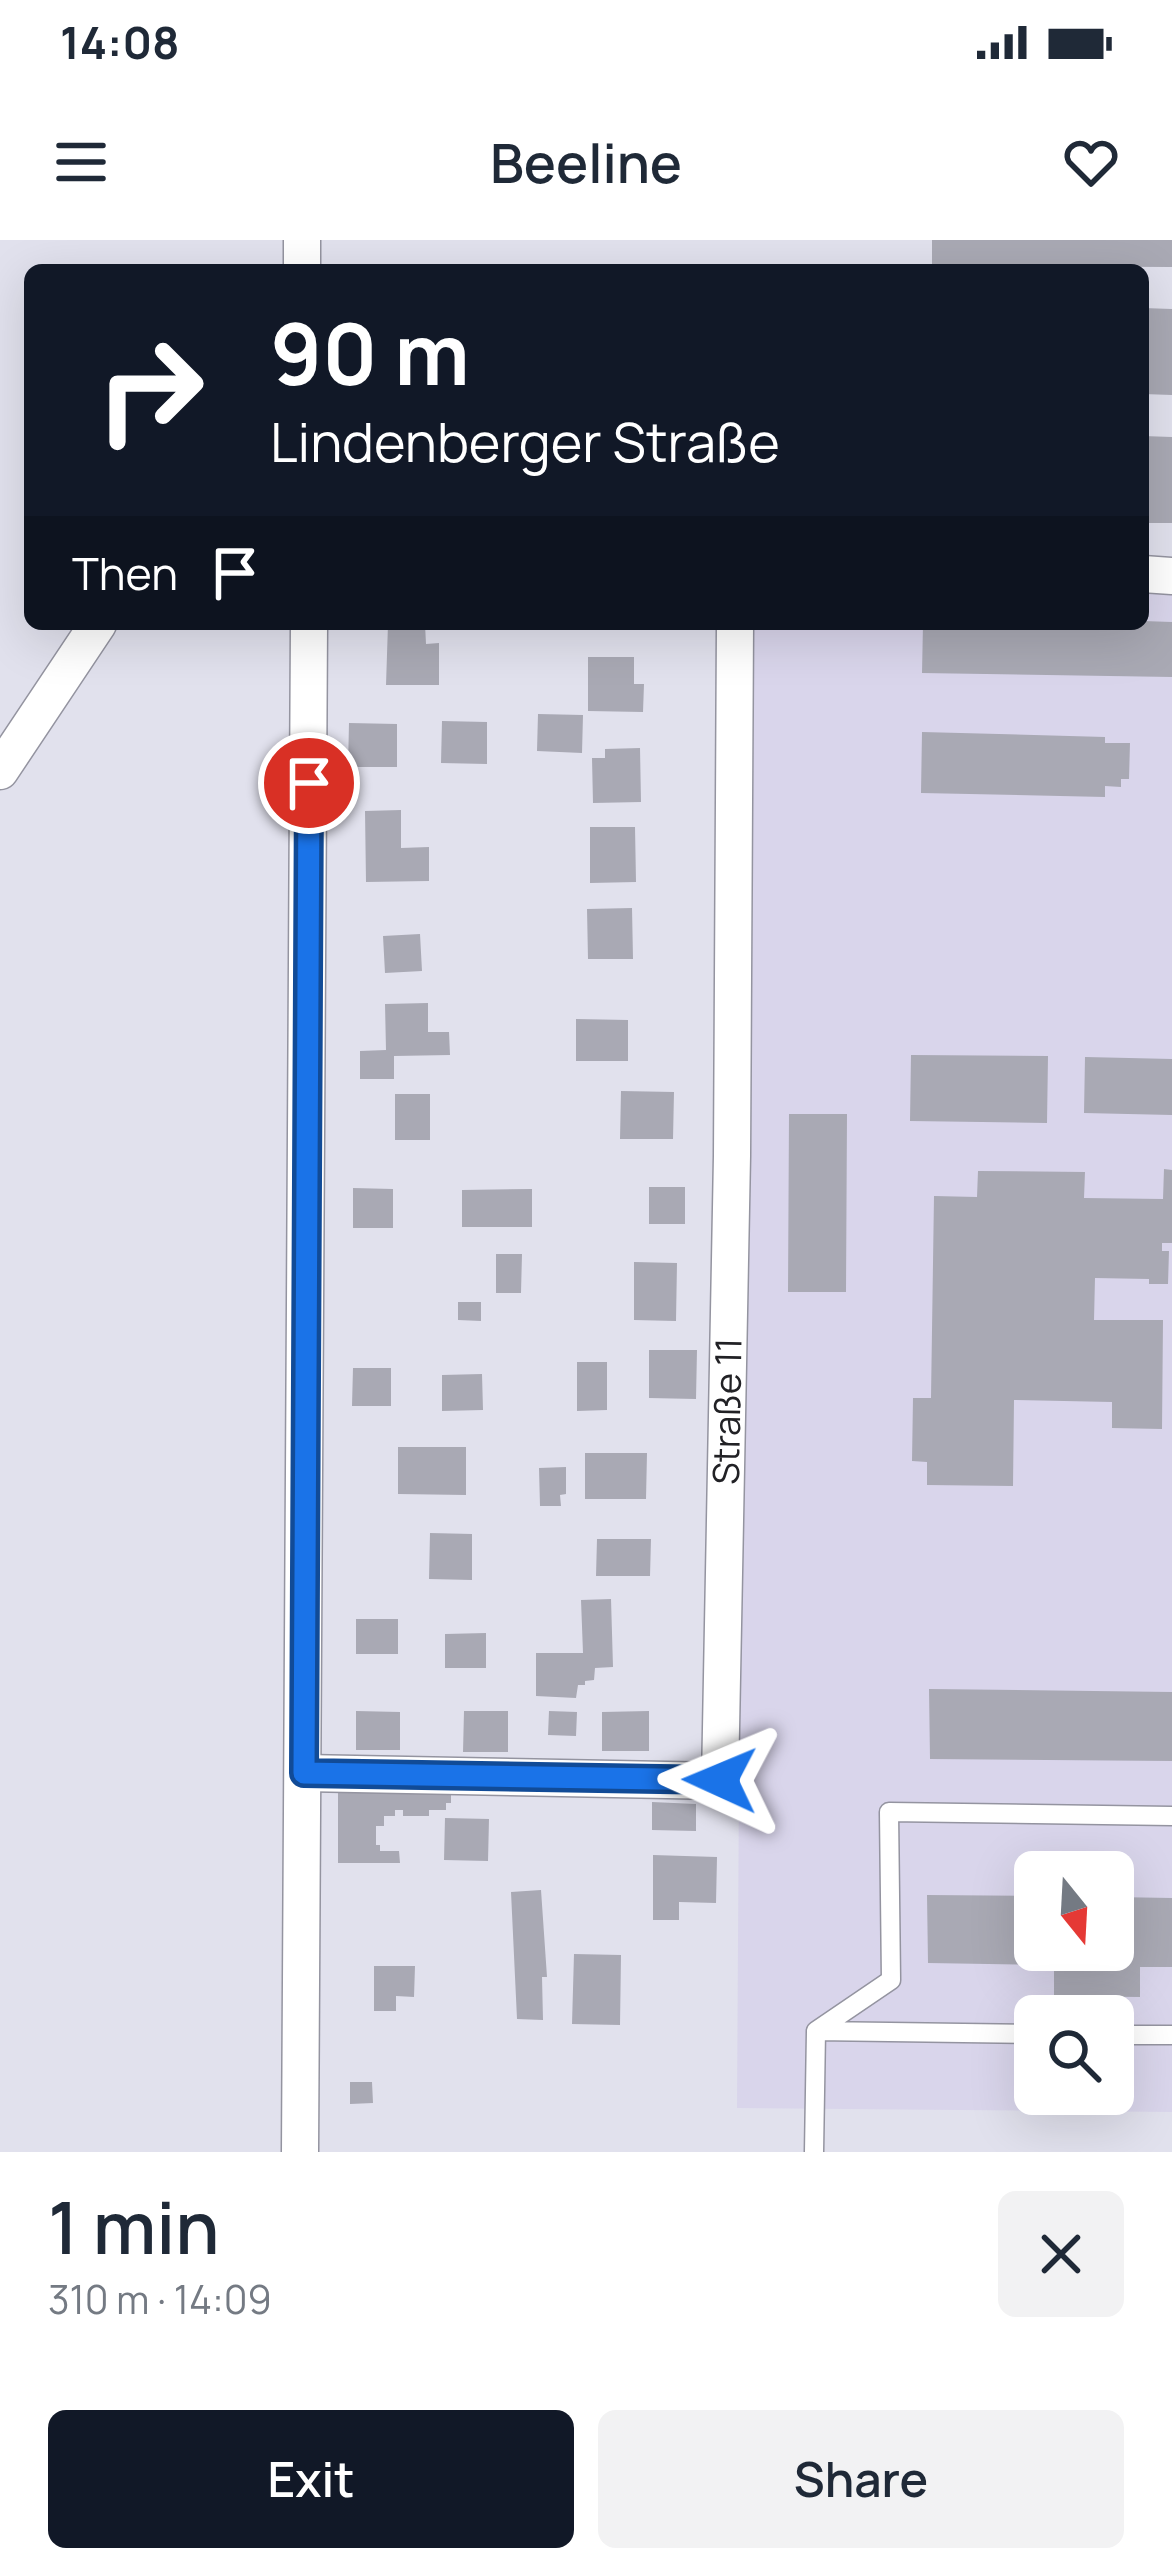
<!DOCTYPE html>
<meta charset="utf-8">
<style>
:root{--surface:#fff;--page:#f2f2f3;--text:#1f2937;--muted:#747a83;--accent:#111827}
body{margin:0;font-family:Manrope,sans-serif;background:var(--page);color:var(--text);height:100vh;display:flex;flex-direction:column;font-size:45px;white-space:nowrap}
*{box-sizing:border-box;margin:0}
p{font-size:39px;color:var(--muted)}
.icon{flex:none;width:66px;height:66px;fill:none;stroke:currentColor;stroke-width:2;stroke-linecap:round;stroke-linejoin:round}
.map{position:relative;height:1912px;overflow:hidden}
.side{display:flex;flex-direction:column;background:var(--surface);flex:1}
.side>*{flex:none}
.guide{position:absolute;left:24px;top:24px;width:1125px;height:366px;border-radius:18px;box-shadow:0 12px 48px #0002;background:#111827;color:#fff;overflow:hidden}
.needle{width:78px;rotate:162deg}
.buttons{position:absolute;left:1014px;top:1611px;display:grid;gap:24px}
.buttons a{display:grid;place-items:center;width:120px;height:120px;border-radius:18px;background:var(--surface);box-shadow:0 12px 48px #0002;font-size:60px}
.pin{position:absolute;display:grid;place-items:center;width:102px;height:102px;color:#fff;margin:-51px;border:6px solid #fff;border-radius:50%;box-shadow:0 3px 12px #0007}
.me{position:absolute;width:132px;margin:-66px;rotate:271deg;stroke-linejoin:round;filter:drop-shadow(0 0 9px #0008)}
.turn{display:flex;align-items:center;gap:42px;height:252px;padding:0 48px;font-size:54px}
.turn .icon{width:156px;height:156px;stroke-width:2.5}
.turn b{display:block;font-size:84px;line-height:102px}
.then{display:flex;align-items:center;height:114px;padding:0 48px;background:#0003;gap:24px;font-size:45px}
.round{display:grid;place-items:center;flex:none;width:126px;height:126px;border-radius:18px;background:var(--page)}
.head{display:flex;align-items:center;justify-content:space-between;height:204px;padding:0 48px}
h1{font-size:72px;font-weight:600;line-height:90px}
.button{display:flex;gap:24px;margin-top:auto;padding:24px 48px}
.button a{flex:1;height:138px;border-radius:18px;background:var(--accent);color:#fff;font-size:48px;font-weight:600;line-height:138px;text-align:center}
.button a+a{background:var(--page);color:var(--text)}
.status{display:flex;justify-content:space-between;align-items:center;height:84px;padding:0 60px;background:var(--surface);direction:ltr}
.status svg{height:33px;fill:currentColor}
header{display:flex;justify-content:space-between;align-items:center;height:156px;padding:0 48px;background:var(--surface);font-size:54px;font-weight:600}
.map>svg:first-child{display:block}
.commercial{fill:#d9d5eb;fill-rule:evenodd}
.building{fill:#a9a9b4}
.lines{fill:none;stroke-linecap:round;stroke-linejoin:round}
.service-casing{stroke:#9494a0;stroke-width:21}
.minor-casing{stroke:#9494a0;stroke-width:39}
.service{stroke:#fff;stroke-width:18}
.minor{stroke:#fff;stroke-width:36}
.route-casing{stroke:#114b97;stroke-width:30}
.route{stroke:#1a73e8;stroke-width:21}
.labels{text-anchor:middle;stroke-width:12;stroke-linejoin:round;paint-order:stroke}
.street-label{font-size:36px;fill:#212125;stroke:#eeeefa}
</style>
<div class="status"><b>14:08</b><svg viewBox="0 0 49 12"><path d="M0 12V9h3v3zM5 12V6h3v6zM10 12V3h3v9zM15 12V0h3v12zM26 1h20v11H26zM47 4h2v5h-2z"/></svg></div>
<header><svg class="icon" aria-label="menu" viewBox="0 0 24 24"><path d="M4 6h16M4 12h16M4 18h16"/></svg>Beeline<svg class="icon" aria-label="heart" viewBox="0 0 24 24"><path d="M12 20l-8-8c-3-5 5-10 8-4 3-6 11-1 8 4z"/></svg></header>
<div class="map">
<svg width="1172" height="1912" viewBox="0 0 1172 1912">
<rect width="100%" height="100%" fill="#e1e1ed"/>
<path class="commercial" d="M 1143,348 L 1172,349 L 1172,1872 L 737,1868 L 746,384 L 1143,384 ZM 1035,1632 L 1113,1632 L 1113,1710 L 1035,1710 ZM 1035,1776 L 1113,1776 L 1113,1854 L 1035,1854 Z"/>
<path class="building" d="M 932,0 L 1172,0 L 1172,27 L 932,26 Z
M 174,24 L 214,24 L 214,30 L 174,30 Z
M 1143,68 L 1172,69 L 1172,155 L 1143,154 Z
M 1143,196 L 1172,197 L 1172,283 L 1143,283 Z
M 1143,381 L 1172,382 L 1172,437 L 922,433 L 923,384 L 1143,384 Z
M 388,384 L 425,384 L 426,404 L 439,403 L 439,445 L 386,445 Z
M 588,417 L 634,417 L 634,444 L 644,444 L 643,472 L 588,471 Z
M 538,474 L 583,475 L 582,513 L 537,511 Z
M 442,481 L 487,482 L 487,524 L 441,523 Z
M 349,483 L 397,484 L 397,527 L 348,527 Z
M 922,492 L 1105,497 L 1105,503 L 1130,503 L 1129,539 L 1121,539 L 1121,547 L 1105,546 L 1105,557 L 921,553 Z
M 640,508 L 641,562 L 593,563 L 592,518 L 605,518 L 605,509 Z
M 401,570 L 401,608 L 429,607 L 429,641 L 366,642 L 365,571 Z
M 590,587 L 635,587 L 636,642 L 590,643 Z
M 632,668 L 633,719 L 588,719 L 587,669 Z
M 420,694 L 422,731 L 385,733 L 383,696 Z
M 428,763 L 428,792 L 449,792 L 450,815 L 394,816 L 394,839 L 360,839 L 360,811 L 386,810 L 385,764 Z
M 576,779 L 628,780 L 628,821 L 576,821 Z
M 911,815 L 1048,816 L 1047,883 L 910,881 Z
M 1085,817 L 1172,819 L 1172,875 L 1084,873 Z
M 621,851 L 674,852 L 673,899 L 620,899 Z
M 395,854 L 430,854 L 430,900 L 395,900 Z
M 789,874 L 847,874 L 846,1052 L 788,1052 Z
M 1164,929 L 1172,930 L 1172,1003 L 1162,1003 L 1162,1011 L 1169,1011 L 1168,1044 L 1149,1044 L 1149,1039 L 1095,1038 L 1094,1080 L 1163,1080 L 1162,1189 L 1112,1188 L 1112,1162 L 1014,1160 L 1013,1246 L 927,1245 L 927,1222 L 912,1221 L 913,1158 L 931,1158 L 934,956 L 977,957 L 978,931 L 1085,932 L 1084,958 L 1163,959 Z
M 649,947 L 685,947 L 685,984 L 649,984 Z
M 353,948 L 393,949 L 393,988 L 353,988 Z
M 532,949 L 532,987 L 462,987 L 462,950 Z
M 496,1014 L 522,1014 L 521,1053 L 496,1053 Z
M 634,1022 L 677,1023 L 676,1081 L 634,1080 Z
M 458,1062 L 481,1062 L 481,1081 L 458,1080 Z
M 649,1110 L 697,1110 L 696,1159 L 649,1158 Z
M 577,1122 L 607,1122 L 607,1170 L 577,1171 Z
M 353,1128 L 391,1128 L 391,1166 L 352,1166 Z
M 482,1134 L 483,1170 L 442,1171 L 442,1135 Z
M 398,1207 L 466,1207 L 466,1255 L 398,1254 Z
M 585,1213 L 647,1213 L 646,1259 L 585,1259 Z
M 566,1227 L 566,1254 L 560,1255 L 561,1266 L 540,1266 L 539,1228 Z
M 430,1293 L 472,1294 L 472,1340 L 429,1339 Z
M 597,1299 L 651,1299 L 650,1336 L 596,1336 Z
M 611,1359 L 613,1427 L 595,1428 L 594,1440 L 585,1441 L 585,1445 L 578,1445 L 576,1458 L 536,1456 L 536,1413 L 583,1413 L 581,1360 Z
M 356,1379 L 398,1379 L 398,1414 L 356,1414 Z
M 486,1393 L 486,1428 L 445,1428 L 445,1394 Z
M 929,1449 L 1172,1452 L 1172,1521 L 930,1519 Z
M 356,1471 L 400,1472 L 400,1510 L 356,1510 Z
M 464,1471 L 508,1471 L 508,1512 L 463,1512 Z
M 549,1471 L 577,1472 L 576,1496 L 548,1495 Z
M 649,1471 L 649,1511 L 602,1511 L 602,1472 Z
M 338,1546 L 451,1552 L 451,1563 L 446,1563 L 446,1570 L 429,1570 L 429,1576 L 403,1576 L 403,1570 L 395,1570 L 395,1576 L 384,1576 L 384,1586 L 376,1586 L 376,1605 L 380,1605 L 380,1611 L 399,1611 L 400,1623 L 338,1623 Z
M 652,1562 L 696,1564 L 696,1591 L 652,1590 Z
M 445,1578 L 489,1579 L 488,1621 L 444,1620 Z
M 653,1615 L 717,1617 L 716,1663 L 679,1662 L 679,1680 L 653,1680 Z
M 541,1650 L 547,1737 L 542,1737 L 543,1780 L 517,1779 L 511,1652 Z
M 927,1655 L 1035,1656 L 1035,1710 L 1113,1710 L 1113,1657 L 1172,1658 L 1172,1727 L 1140,1727 L 1140,1757 L 1054,1756 L 1054,1725 L 928,1723 Z
M 574,1714 L 621,1715 L 620,1785 L 572,1784 Z
M 374,1726 L 415,1726 L 414,1757 L 396,1756 L 396,1771 L 374,1771 Z
M 350,1842 L 372,1842 L 373,1863 L 350,1864 Z"/>
<g class="lines">
<defs>
<path id="service" d="M 816,1791 L 891,1740 L 889,1572 L 1172,1576
M 816,1791 L 1035,1794
M 1113,1795 L 1172,1795
M 814,1912 L 816,1791"/>
<g id="minor">
<path d="M 302,0 L 302,30"/>
<path d="M 1143,334 L 1172,336"/>
<path d="M 0,531 L 98,384"/>
<path id="s1" d="M 304,1533 L 720,1541 L 732,916 L 735,384"/>
<path d="M 300,1912 L 309,384"/>
</g>
</defs>
<use href="#service" class="service-casing"/>
<use href="#minor" class="minor-casing"/>
<use href="#service" class="service"/>
<use href="#minor" class="minor"/>
</g>
<g class="lines">
<defs>
<path id="route" d="M 309,543 L 304,1533 L 720,1540"/>
</defs>
<use href="#route" class="route-casing"/>
<use href="#route" class="route"/>
</g>
<g class="labels">
<g class="street-label">
<text dy="13" stroke="none"><textPath href="#s1" startOffset="786">Straße 11</textPath></text>
</g>
</g>
</svg>
<div class="buttons">
<a><svg class="needle" viewBox="-14 -14 28 28"><path d="M0-13l5 13h-10z" fill="#e53935"/><path d="M0 13l5-13h-10z" fill="#747a83"/></svg></a>
<a><svg class="icon" aria-label="search" viewBox="0 0 24 24"><circle cx="10" cy="10" r="6"/><path d="M15 15l6 6"/></svg></a>
</div>
<div class="pin" style="left:309px;top:543px;background:#d93025"><svg class="icon" aria-label="arrive" viewBox="0 0 24 24"><path d="M6 21V4h12l-3 4 3 4H6"/></svg></div>
<svg class="me" style="left:720px;top:1540px" viewBox="-20 -20 40 40"><path d="M0-17L14 15 0 8-14 15z" fill="#1a73e8" stroke="#fff" stroke-width="4"/></svg>
<div class="guide">
<div class="turn"><svg class="icon" aria-label="right" viewBox="0 0 24 24"><path d="M7 20v-9h11M14 6l5 5-5 5"/></svg><div><b>90 m</b>Lindenberger Straße</div></div>
<div class="then">Then<svg class="icon" aria-label="arrive" viewBox="0 0 24 24"><path d="M6 21V4h12l-3 4 3 4H6"/></svg></div>
</div>
</div>
<section class="side">
<div class="head"><div><h1>1 min</h1><p>310 m · 14:09</p></div><a class="round"><svg class="icon" aria-label="close" viewBox="0 0 24 24"><path d="M6 6l12 12M18 6L6 18"/></svg></a></div>
<div class="button"><a>Exit</a><a>Share</a></div>
</section>
